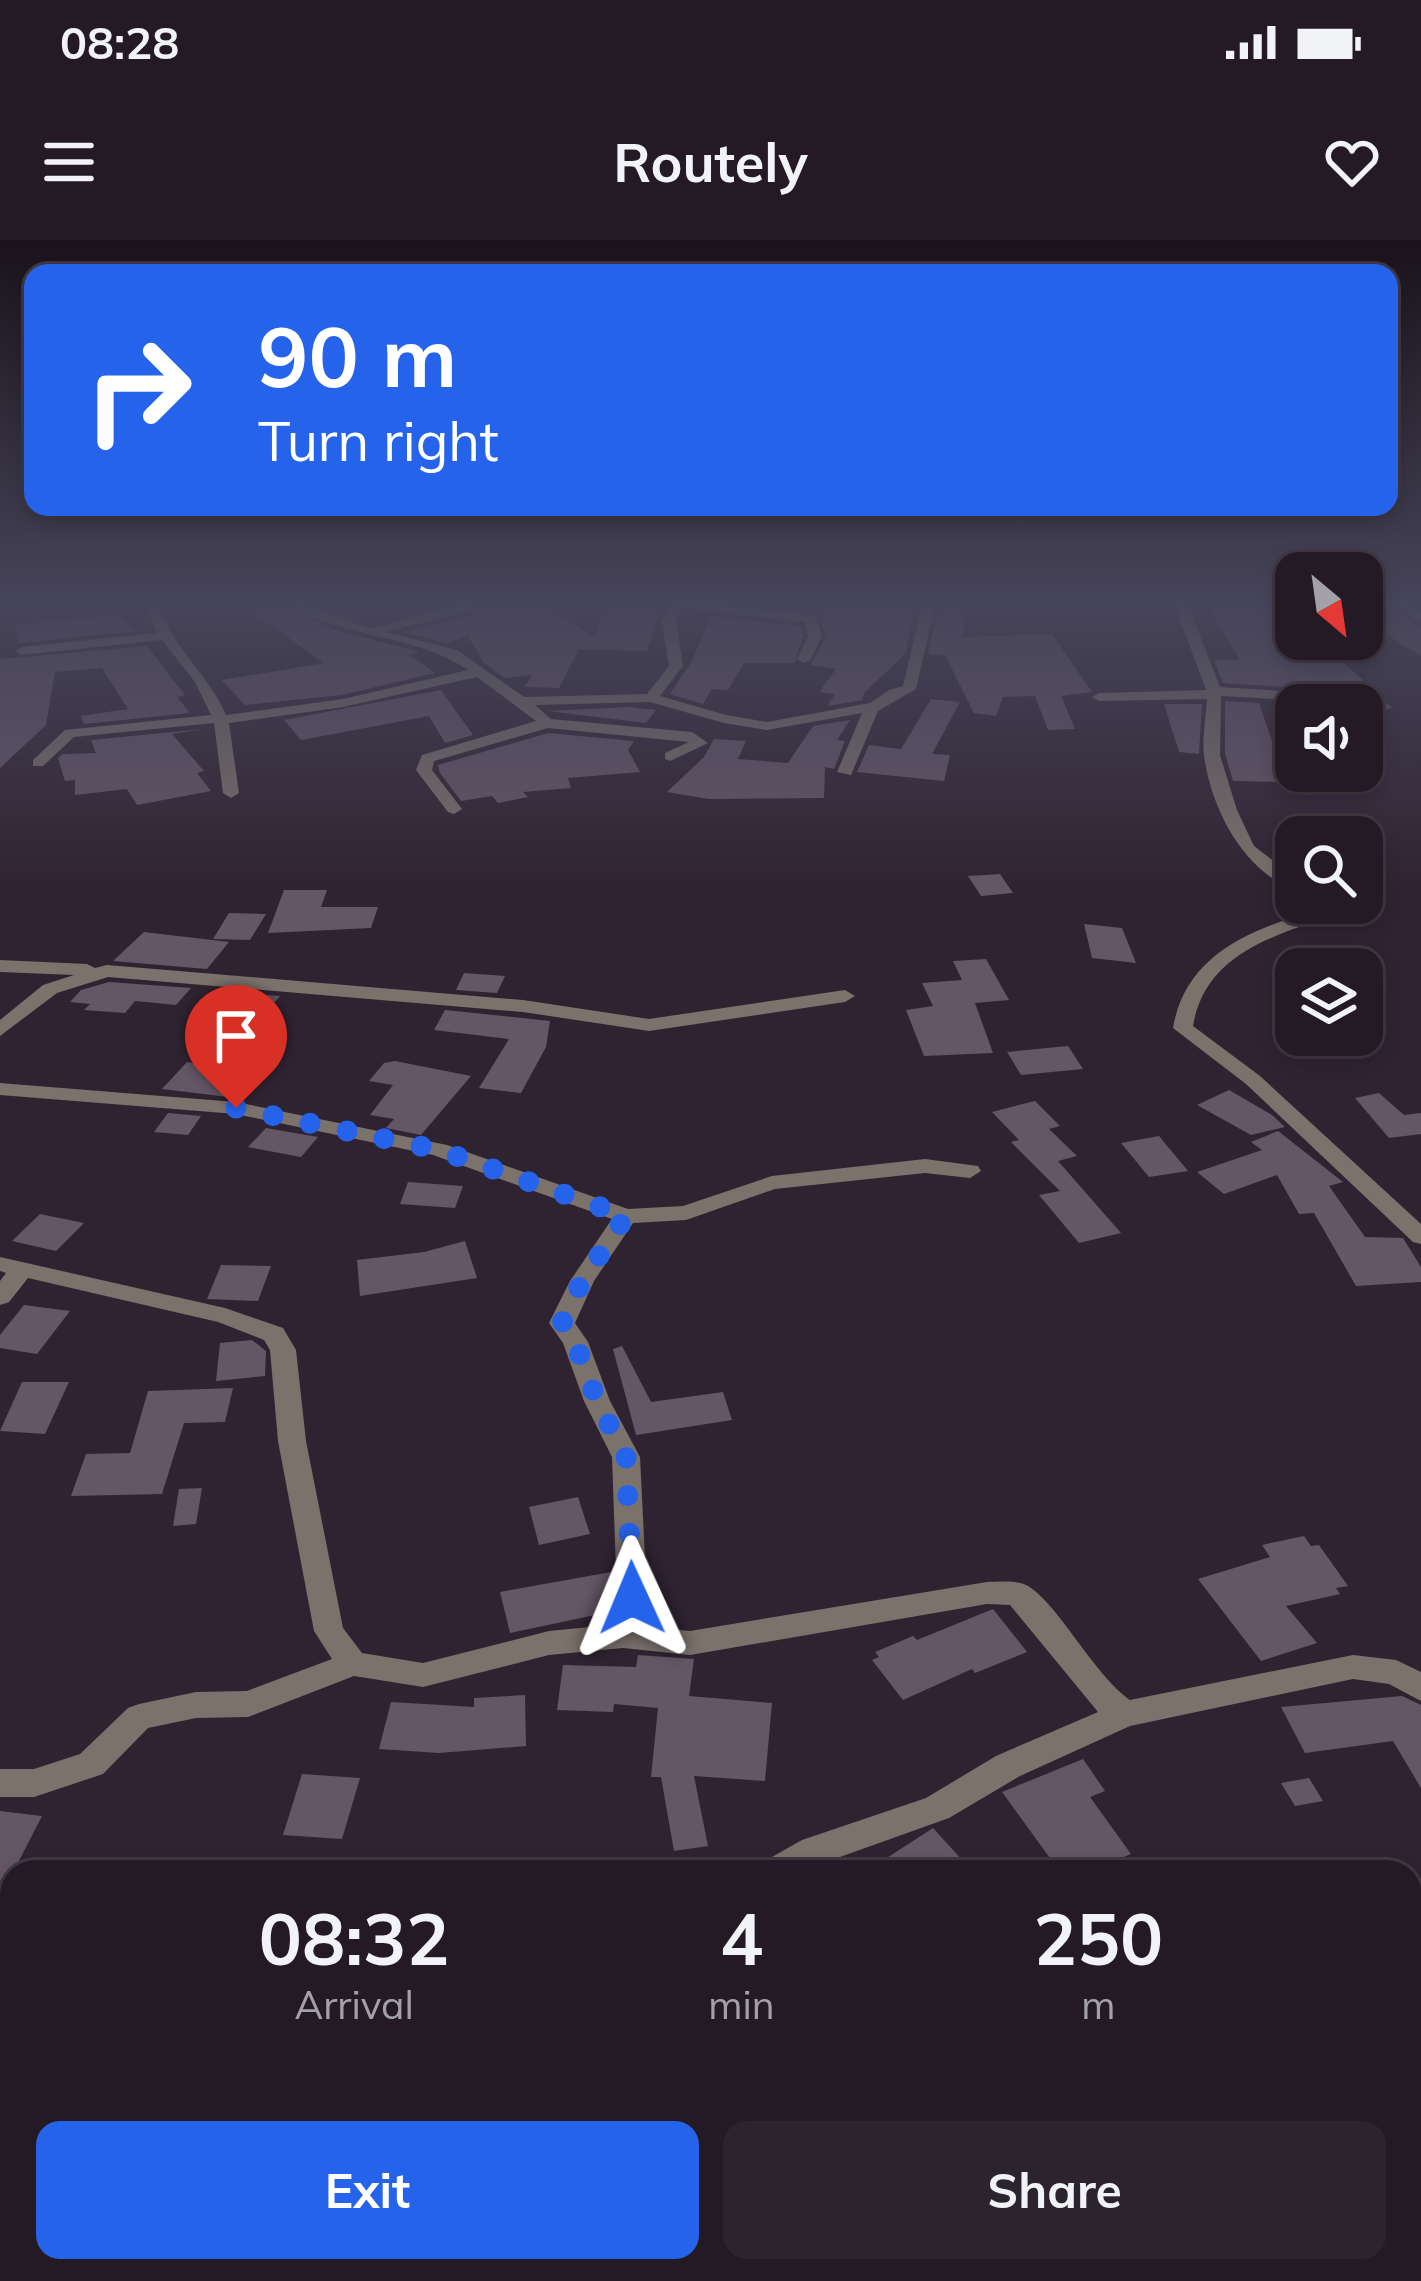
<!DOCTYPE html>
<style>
:root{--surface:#231a25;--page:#2b232d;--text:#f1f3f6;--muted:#a3a1a7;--line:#403842;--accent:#2563eb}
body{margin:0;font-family:Mulish,sans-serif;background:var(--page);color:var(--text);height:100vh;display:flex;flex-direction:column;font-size:45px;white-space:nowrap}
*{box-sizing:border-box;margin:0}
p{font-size:39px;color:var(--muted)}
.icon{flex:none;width:66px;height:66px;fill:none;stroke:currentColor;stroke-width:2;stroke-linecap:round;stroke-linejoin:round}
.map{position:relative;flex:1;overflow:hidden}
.sheet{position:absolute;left:0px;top:1620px;width:1422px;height:423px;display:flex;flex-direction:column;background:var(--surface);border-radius:36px 36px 0 0;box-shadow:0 6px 18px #0003,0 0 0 3px var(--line)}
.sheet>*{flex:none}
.banner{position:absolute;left:24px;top:24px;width:1374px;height:252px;border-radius:24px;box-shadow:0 6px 18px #0003,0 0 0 3px var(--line);background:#2563eb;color:#fff;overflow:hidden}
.needle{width:78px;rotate:151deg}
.buttons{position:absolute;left:1275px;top:312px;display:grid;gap:24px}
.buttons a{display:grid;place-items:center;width:108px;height:108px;border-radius:24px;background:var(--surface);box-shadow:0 6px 18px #0003,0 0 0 3px var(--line);font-size:60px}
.pin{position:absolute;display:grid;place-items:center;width:102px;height:102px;color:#fff;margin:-123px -51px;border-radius:50% 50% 50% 0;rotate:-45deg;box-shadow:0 0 12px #0007}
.pin .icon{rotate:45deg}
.me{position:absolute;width:132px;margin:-66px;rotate:359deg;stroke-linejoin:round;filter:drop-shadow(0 0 9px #0008)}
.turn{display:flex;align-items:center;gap:42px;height:252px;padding:0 36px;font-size:54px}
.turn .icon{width:156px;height:156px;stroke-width:2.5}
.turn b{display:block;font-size:84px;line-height:102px}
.eta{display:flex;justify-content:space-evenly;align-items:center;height:204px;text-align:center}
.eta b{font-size:72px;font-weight:700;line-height:84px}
.action{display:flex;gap:24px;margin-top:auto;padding:24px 36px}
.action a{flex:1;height:138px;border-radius:24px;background:var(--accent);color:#fff;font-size:48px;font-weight:700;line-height:138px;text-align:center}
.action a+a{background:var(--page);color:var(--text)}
.status{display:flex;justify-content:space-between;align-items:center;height:84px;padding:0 60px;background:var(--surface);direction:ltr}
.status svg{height:33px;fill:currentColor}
header{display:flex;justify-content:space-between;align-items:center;height:156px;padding:0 36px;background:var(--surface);font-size:54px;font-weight:700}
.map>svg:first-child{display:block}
.building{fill:#645667}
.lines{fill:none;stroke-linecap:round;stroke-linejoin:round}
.street{fill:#7b726c;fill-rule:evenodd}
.route{stroke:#2563eb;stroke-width:21;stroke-dasharray:0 37.8}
</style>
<div class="status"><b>08:28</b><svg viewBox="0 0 49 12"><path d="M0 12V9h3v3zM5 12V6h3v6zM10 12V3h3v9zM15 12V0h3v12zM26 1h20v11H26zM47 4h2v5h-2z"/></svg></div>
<header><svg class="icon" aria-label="menu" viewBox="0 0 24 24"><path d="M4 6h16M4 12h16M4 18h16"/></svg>Routely<svg class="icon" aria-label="heart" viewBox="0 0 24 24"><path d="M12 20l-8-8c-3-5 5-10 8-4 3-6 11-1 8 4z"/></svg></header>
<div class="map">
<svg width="1421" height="2041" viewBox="0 0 1421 2041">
<rect width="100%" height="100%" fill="#2f2331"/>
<path class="building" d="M 243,365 L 286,365 L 332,389 L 419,412 L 409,415 L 435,433 L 342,455 L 245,465 L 222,440 L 324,423 Z
M 478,365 L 541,365 L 595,397 L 603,372 L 659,372 L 647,411 L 579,409 L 559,448 L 525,447 L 532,435 L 505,438 L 484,423 L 468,396 L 447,403 L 404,392 L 474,374 Z
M 856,365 L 914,365 L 906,413 L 864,453 L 863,460 L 827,466 L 835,454 L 819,452 L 836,429 L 810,425 L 826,398 L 820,375 L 825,368 L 852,370 Z
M 1219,365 L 1272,365 L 1291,386 L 1296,386 L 1296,399 L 1319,399 L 1392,468 L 1366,473 L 1362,465 L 1351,465 L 1329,450 L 1223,443 L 1214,420 L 1240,420 L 1210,369 Z
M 1384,365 L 1421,386 L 1421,416 L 1362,379 L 1362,367 Z
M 938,371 L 966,372 L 962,397 L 1052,394 L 1092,452 L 1061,456 L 1075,489 L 1048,490 L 1035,456 L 1003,457 L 996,476 L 974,473 L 945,415 L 928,414 Z
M 117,375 L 135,391 L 19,403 L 15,385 Z
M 711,376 L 801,386 L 803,395 L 795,423 L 744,423 L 728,450 L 712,449 L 703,464 L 670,454 L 692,421 Z
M 147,406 L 185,455 L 177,457 L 190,473 L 84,484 L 81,476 L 128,469 L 102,428 L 55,432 L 46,485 L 0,528 L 0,419 Z
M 441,450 L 473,495 L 445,503 L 429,476 L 301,500 L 284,480 Z
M 931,459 L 960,462 L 932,514 L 950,515 L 944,541 L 857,532 L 869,505 L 901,509 Z
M 1225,461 L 1259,463 L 1286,542 L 1233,541 L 1225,514 Z
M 1164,464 L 1202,464 L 1199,514 L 1179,512 Z
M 629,467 L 656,470 L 646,483 L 548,471 Z
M 850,480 L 837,500 L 845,501 L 834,529 L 825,527 L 824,558 L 709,559 L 667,552 L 704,517 L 714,499 L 746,501 L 738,519 L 788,523 L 813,486 Z
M 202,489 L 172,494 L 204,531 L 197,533 L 211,551 L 137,565 L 127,549 L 75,555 L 75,540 L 65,541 L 58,518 L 63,514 L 96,513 L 91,500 Z
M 548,493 L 634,501 L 628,510 L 640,532 L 568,538 L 571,548 L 523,552 L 528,557 L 498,563 L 492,556 L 461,561 L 440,533 L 438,525 Z
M 1000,634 L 1013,653 L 981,656 L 968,636 Z
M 284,650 L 327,650 L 321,667 L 378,667 L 371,688 L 268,693 Z
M 229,673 L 266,674 L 250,700 L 213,699 Z
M 1084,684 L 1122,688 L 1136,723 L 1092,718 Z
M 144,692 L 229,702 L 207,729 L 113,721 Z
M 986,719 L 1009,760 L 975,763 L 993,813 L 924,816 L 906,770 L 933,766 L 922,743 L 962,740 L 953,721 Z
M 464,733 L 505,736 L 497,753 L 456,750 Z
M 109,742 L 191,748 L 176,765 L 135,761 L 125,773 L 84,770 L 90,764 L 70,762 L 81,750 Z
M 243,753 L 280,756 L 264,775 L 228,770 Z
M 445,770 L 550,781 L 546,807 L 521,853 L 479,848 L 509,799 L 434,790 Z
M 1068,806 L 1083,829 L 1021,835 L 1007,812 Z
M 395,821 L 471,836 L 421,895 L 386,888 L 394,879 L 370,875 L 393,845 L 369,841 L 384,823 Z
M 187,822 L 226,827 L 219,836 L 244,839 L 228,857 L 162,849 Z
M 1229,850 L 1272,875 L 1285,887 L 1251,895 L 1197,865 Z
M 1379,853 L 1404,875 L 1421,873 L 1421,894 L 1389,898 L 1355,858 Z
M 1035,861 L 1060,886 L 1049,889 L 1077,916 L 1058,921 L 1121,993 L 1079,1003 L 1039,955 L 1060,951 L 1011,902 L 1019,900 L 992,872 Z
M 168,873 L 201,876 L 188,895 L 154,892 Z
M 266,888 L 318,897 L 301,917 L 248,907 Z
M 1278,891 L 1343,942 L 1329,946 L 1365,997 L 1403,998 L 1421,1027 L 1421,1042 L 1356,1046 L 1314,973 L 1299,974 L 1277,935 L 1224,954 L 1197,932 L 1262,910 L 1251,902 Z
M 1159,896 L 1188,931 L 1149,937 L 1121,903 Z
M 408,942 L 463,946 L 455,968 L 400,964 Z
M 40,974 L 84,983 L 56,1011 L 12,1001 Z
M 465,1001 L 477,1038 L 360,1056 L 357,1020 L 424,1012 Z
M 221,1025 L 271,1026 L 258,1061 L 207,1059 Z
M 24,1065 L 70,1071 L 37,1114 L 0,1108 L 0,1095 Z
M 252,1100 L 266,1111 L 265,1136 L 216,1141 L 220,1103 Z
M 622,1106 L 651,1162 L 723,1152 L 732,1180 L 636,1195 L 613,1109 Z
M 22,1142 L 69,1142 L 45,1194 L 0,1191 Z
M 233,1148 L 225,1182 L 184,1183 L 162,1254 L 71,1256 L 86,1214 L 130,1213 L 148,1151 Z
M 202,1248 L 196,1284 L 173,1286 L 179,1249 Z
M 578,1257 L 590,1294 L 539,1305 L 529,1267 Z
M 1304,1296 L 1311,1306 L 1319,1305 L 1348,1346 L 1336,1348 L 1340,1354 L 1286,1366 L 1317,1403 L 1261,1421 L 1198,1339 L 1270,1317 L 1262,1305 Z
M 611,1332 L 609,1372 L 510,1393 L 500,1352 Z
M 993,1369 L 1027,1412 L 975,1433 L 972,1429 L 903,1460 L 872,1420 L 879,1417 L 875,1412 L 913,1396 L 917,1400 Z
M 638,1415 L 694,1419 L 689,1456 L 772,1463 L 765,1541 L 694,1536 L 708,1606 L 674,1611 L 661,1537 L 651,1537 L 658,1468 L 614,1464 L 613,1472 L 557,1470 L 563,1425 L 636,1427 Z
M 525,1455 L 526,1506 L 439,1513 L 379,1509 L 391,1462 L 474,1467 L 474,1458 Z
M 1402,1456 L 1421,1465 L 1421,1548 L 1393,1501 L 1305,1513 L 1281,1467 Z
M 1083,1519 L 1105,1551 L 1090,1557 L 1131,1614 L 1087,1632 L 1060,1632 L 1002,1552 Z
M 302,1534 L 360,1538 L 342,1599 L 283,1595 Z
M 1309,1538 L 1323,1561 L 1295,1566 L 1281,1543 Z
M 0,1571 L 42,1576 L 0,1658 Z
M 933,1588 L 973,1632 L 865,1632 L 930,1590 Z"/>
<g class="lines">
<path class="street" d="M 146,365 L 159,365 C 171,407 209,434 226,475 L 343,459 L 468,430 C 416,394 344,399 290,365 L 308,365 L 370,389 L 459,365 L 473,365 L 473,370 L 385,392 L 457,410 L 524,457 L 647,454 L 669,426 L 662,382 L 669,365 L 723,365 L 816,376 L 822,396 L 811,419 L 804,423 L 797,419 L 808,396 L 805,382 L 681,368 L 676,382 L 683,426 L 660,456 L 726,475 L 767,482 L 870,463 L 889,450 L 903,446 L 922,365 L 935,365 L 916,449 L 878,471 L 851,535 L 837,532 L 862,473 L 767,490 L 724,483 L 650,462 L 535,465 L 551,479 L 692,492 L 708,503 L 670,521 L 665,519 L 665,513 L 689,502 L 548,488 L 434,521 L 432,530 L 462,569 L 454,574 L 448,572 L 416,530 L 422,515 L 536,481 L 477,437 L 343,467 L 229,483 L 239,553 L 231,558 L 223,553 L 214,483 L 74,497 L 43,526 L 33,526 L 33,520 L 65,490 L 211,475 L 195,442 L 162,400 L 22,415 L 15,411 L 22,407 L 157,393 Z
M 1175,365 L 1188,365 L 1220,447 L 1329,454 L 1336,458 L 1329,462 L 1221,456 L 1220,515 L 1237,570 L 1254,606 L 1296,638 L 1296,651 C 1243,630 1212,571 1204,516 C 1202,498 1206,477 1207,459 L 1099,461 L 1092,457 L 1099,453 L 1206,450 Z
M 1395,365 L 1410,365 L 1421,372 L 1421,382 Z
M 1298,663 L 1316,663 L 1305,685 C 1252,703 1203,726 1193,786 L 1260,836 L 1421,984 L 1421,1004 L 1413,1002 L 1246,844 L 1173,788 C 1184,724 1234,697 1291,678 Z
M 0,720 L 87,724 L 95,728 L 107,725 L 523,760 L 649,779 L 845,750 L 855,756 L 845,762 L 649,791 L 523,772 L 108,737 L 57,753 L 0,796 L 0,780 L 43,745 L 74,735 L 0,732 Z
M 0,843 L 236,862 L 447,905 L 628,969 L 683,966 L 772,936 L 925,919 L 978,926 L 981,931 L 970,938 L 925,933 L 775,949 L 686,980 L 633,983 L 594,1041 L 575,1083 L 588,1102 L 610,1161 L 640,1217 L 647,1358 L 640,1386 L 690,1391 L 987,1342 C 999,1342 1015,1340 1026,1345 C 1056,1360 1093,1434 1130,1460 L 1353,1415 L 1396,1420 L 1421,1432 L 1421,1461 L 1389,1444 L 1353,1439 L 1130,1486 L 1020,1536 L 949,1578 L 826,1622 L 808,1632 L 760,1632 L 765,1621 L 802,1600 L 926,1558 L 996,1516 L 1098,1472 L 1010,1365 L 987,1364 L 690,1415 L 623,1408 L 549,1415 L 423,1447 L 354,1436 L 248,1477 L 196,1478 L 148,1488 L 103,1534 L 34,1557 L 0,1557 L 0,1529 L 34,1529 L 80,1514 L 128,1468 L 139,1464 L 196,1452 L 247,1451 L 332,1419 L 314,1391 L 278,1201 L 270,1110 L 264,1100 L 218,1082 L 28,1038 L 9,1062 L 0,1065 L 0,1041 L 6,1033 L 0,1031 L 0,1017 L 225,1068 L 283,1088 L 296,1110 L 306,1201 L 343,1388 L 362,1413 L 423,1423 L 549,1391 L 610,1385 L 617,1358 L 612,1217 L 584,1161 L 563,1103 L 549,1083 L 570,1041 L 612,979 L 433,915 L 236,874 L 0,855 Z
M 12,1844 L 12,1882 L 0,1885 L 0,1847 Z
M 200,2031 L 243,2031 L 247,2041 L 205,2041 Z"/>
</g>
<linearGradient id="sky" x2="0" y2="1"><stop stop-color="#1a131b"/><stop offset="0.56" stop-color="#47455a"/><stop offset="1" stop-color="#47455a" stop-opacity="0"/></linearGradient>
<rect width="1421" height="651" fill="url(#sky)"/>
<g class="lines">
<path class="route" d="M 236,868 L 439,910 L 626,976 L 582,1041 L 562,1083 L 575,1102 L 597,1161 L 626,1217 L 632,1358"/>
</g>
</svg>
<div class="buttons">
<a><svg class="needle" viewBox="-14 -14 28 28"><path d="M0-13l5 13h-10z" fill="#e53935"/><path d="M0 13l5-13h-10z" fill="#a3a1a7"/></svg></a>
<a><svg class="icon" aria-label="sound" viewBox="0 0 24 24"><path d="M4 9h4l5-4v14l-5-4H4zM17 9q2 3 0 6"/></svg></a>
<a><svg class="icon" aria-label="search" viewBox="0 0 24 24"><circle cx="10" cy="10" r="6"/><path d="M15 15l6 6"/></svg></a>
<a><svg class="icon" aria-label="layers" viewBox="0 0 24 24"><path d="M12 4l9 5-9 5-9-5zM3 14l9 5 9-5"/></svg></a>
</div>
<div class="pin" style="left:236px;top:868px;background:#d93025"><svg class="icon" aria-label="arrive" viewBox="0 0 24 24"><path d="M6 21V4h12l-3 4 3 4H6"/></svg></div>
<svg class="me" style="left:632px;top:1358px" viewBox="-20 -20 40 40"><path d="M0-17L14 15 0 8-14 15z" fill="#2563eb" stroke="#fff" stroke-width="4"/></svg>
<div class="banner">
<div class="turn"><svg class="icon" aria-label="right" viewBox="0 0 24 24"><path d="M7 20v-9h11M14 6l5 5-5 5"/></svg><div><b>90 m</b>Turn right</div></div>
</div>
<section class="sheet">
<div class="eta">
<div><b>08:32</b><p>Arrival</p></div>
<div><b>4</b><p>min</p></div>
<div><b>250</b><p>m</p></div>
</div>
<div class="action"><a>Exit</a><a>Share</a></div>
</section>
</div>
